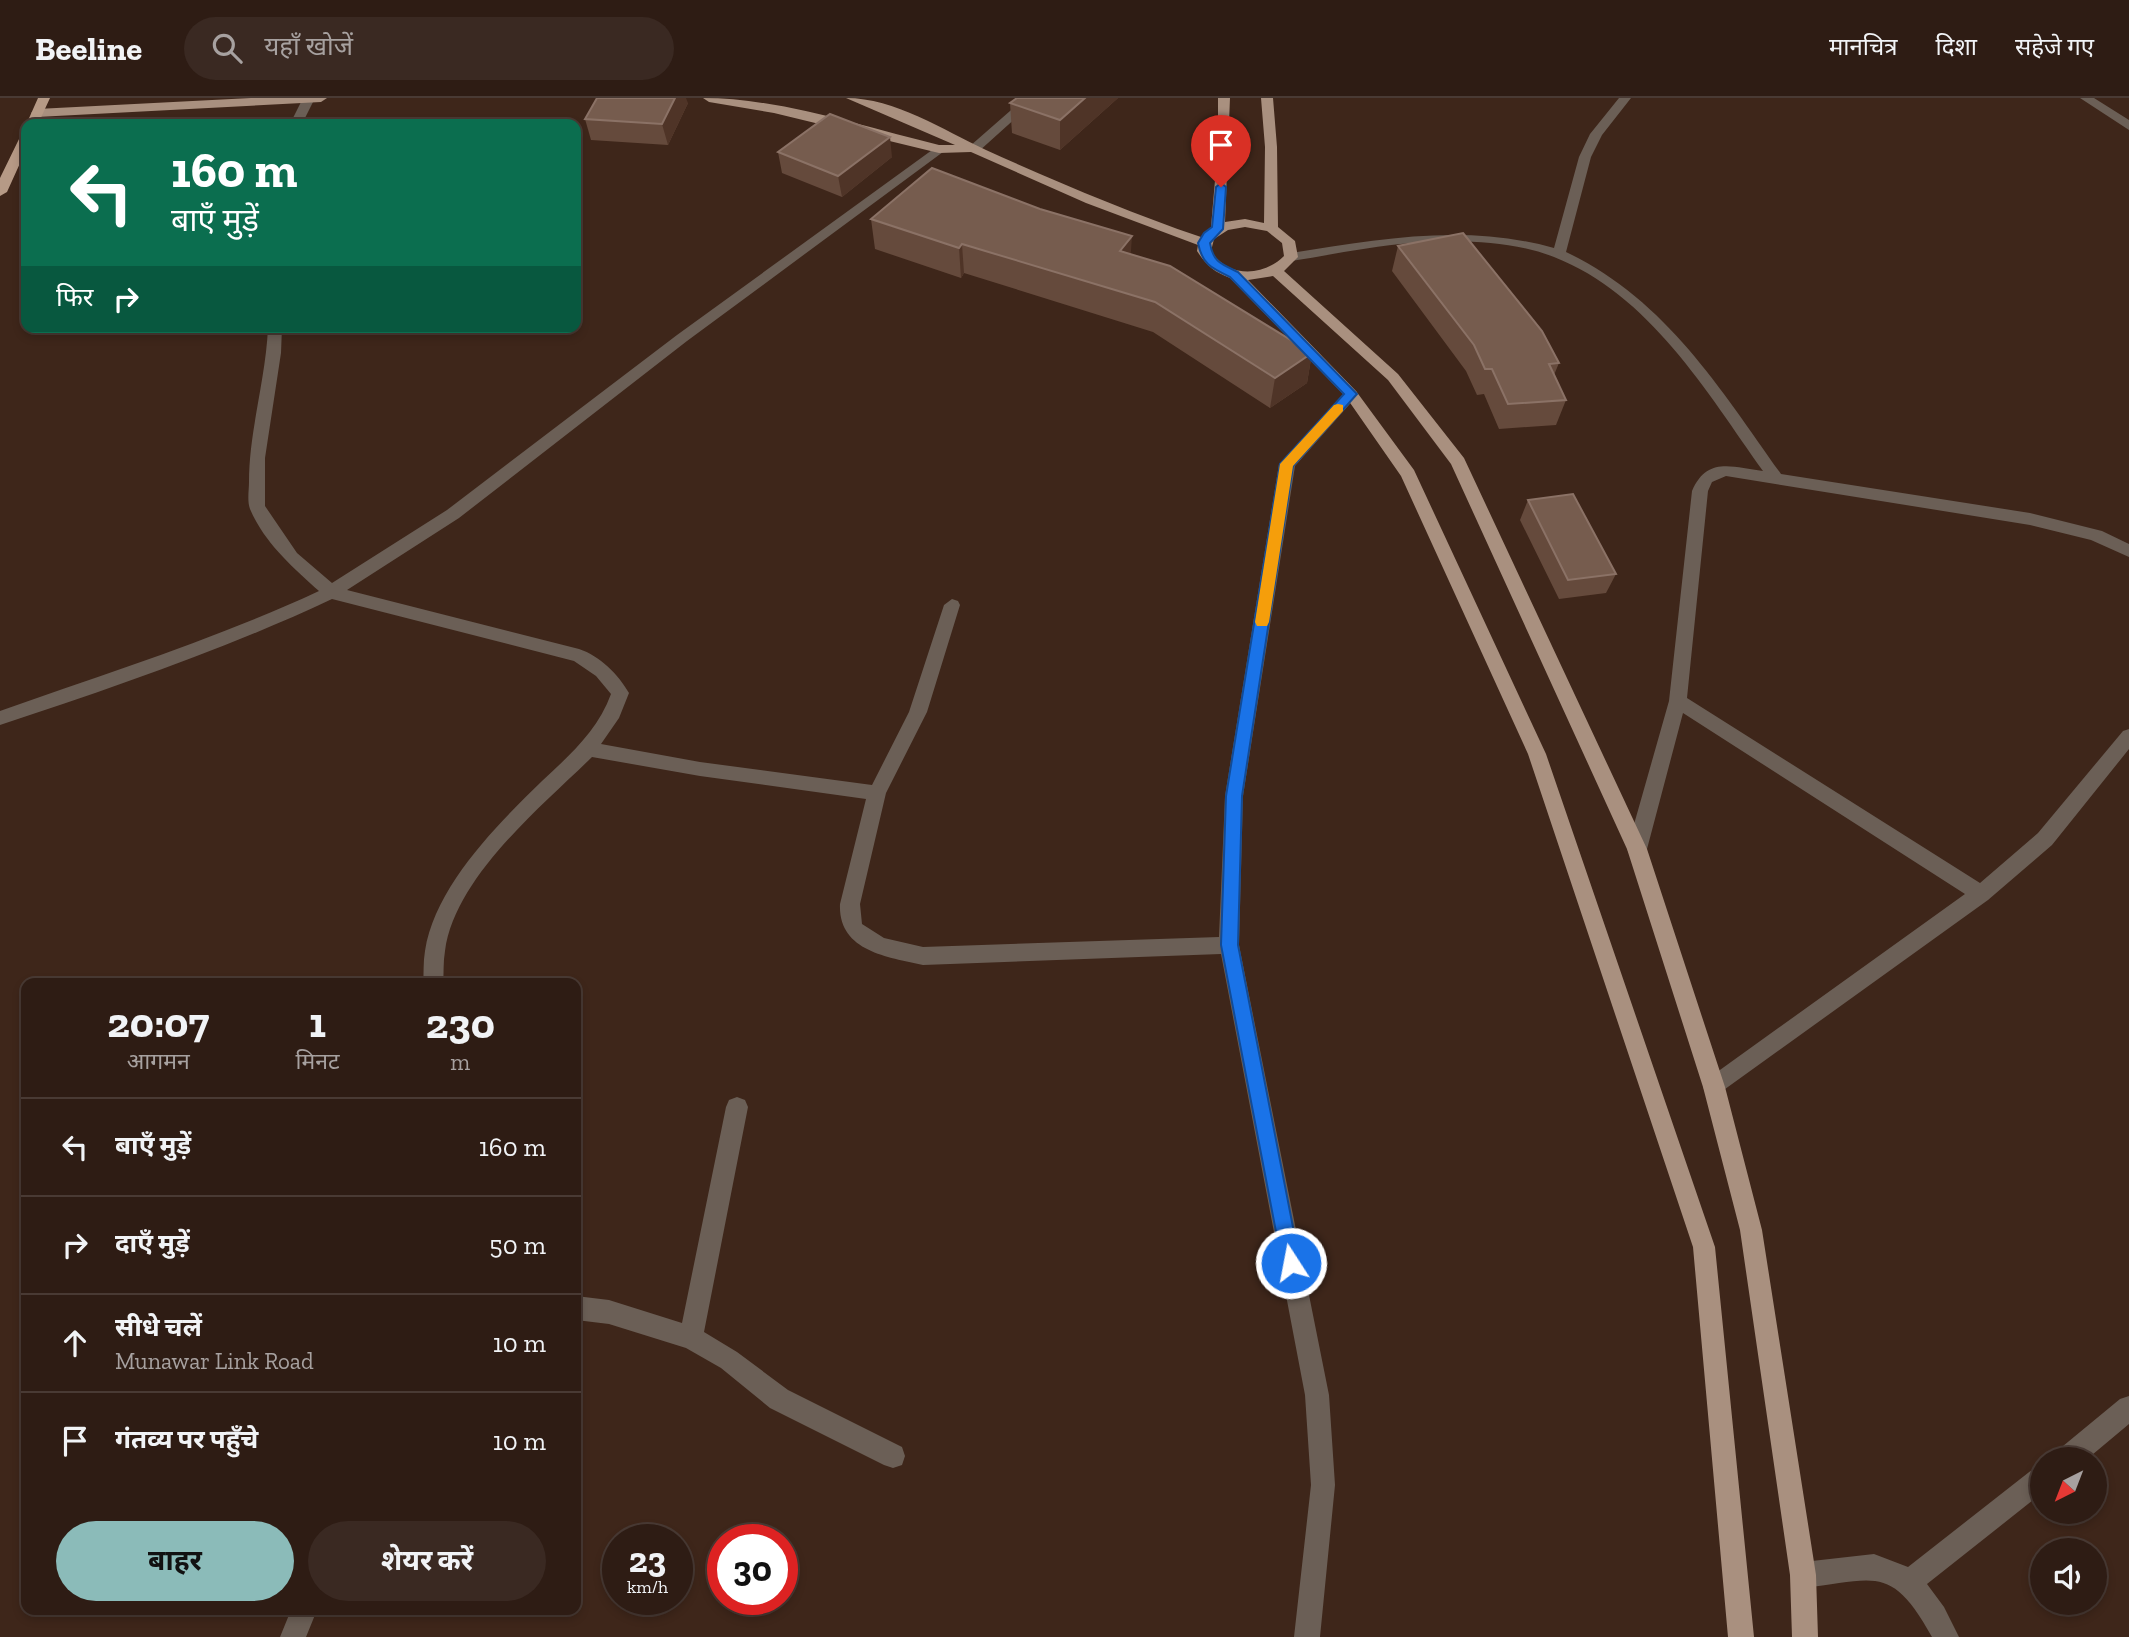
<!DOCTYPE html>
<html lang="hi">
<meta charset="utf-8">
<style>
:root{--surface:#2e1c14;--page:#3a2922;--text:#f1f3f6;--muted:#a7a1a0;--line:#493a34;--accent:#8bbbb9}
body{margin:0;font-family:"Zilla Slab","Noto Sans Devanagari",serif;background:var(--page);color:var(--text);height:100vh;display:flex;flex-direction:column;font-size:26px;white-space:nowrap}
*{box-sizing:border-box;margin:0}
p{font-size:23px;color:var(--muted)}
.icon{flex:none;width:38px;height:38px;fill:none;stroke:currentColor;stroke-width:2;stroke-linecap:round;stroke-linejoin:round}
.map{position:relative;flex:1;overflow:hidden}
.drawer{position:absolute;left:21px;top:880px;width:560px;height:637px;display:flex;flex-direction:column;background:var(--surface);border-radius:14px;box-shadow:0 4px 10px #0003,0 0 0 2px var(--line)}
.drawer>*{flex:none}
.guide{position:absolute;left:21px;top:21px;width:560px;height:214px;border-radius:14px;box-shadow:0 4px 10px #0003,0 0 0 2px var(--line);background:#0b6e4f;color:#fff;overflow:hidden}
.needle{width:46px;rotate:222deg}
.controls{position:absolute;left:2030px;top:1349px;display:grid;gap:14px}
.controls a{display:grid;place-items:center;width:77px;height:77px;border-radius:50%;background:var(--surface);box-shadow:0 4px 10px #0003,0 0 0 2px var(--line);font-size:35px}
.speed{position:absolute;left:602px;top:1426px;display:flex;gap:14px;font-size:35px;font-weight:700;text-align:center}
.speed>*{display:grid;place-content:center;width:91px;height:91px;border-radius:50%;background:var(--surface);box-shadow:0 4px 10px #0003,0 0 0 2px var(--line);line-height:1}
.speed small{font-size:18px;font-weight:400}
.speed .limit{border:10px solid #d22;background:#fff;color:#111}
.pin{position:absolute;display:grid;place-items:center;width:60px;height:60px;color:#fff;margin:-72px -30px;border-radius:50% 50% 50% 0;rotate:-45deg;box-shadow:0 0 7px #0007}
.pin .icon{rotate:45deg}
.me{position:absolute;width:77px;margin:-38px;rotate:349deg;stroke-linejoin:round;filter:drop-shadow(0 0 5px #0008)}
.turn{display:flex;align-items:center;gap:24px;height:147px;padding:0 35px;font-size:32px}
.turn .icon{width:91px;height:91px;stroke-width:2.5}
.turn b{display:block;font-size:49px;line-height:60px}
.then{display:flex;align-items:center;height:66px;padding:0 35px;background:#0003;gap:14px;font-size:26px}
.eta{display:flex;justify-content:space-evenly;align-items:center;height:119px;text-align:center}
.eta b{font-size:42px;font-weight:700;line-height:49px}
.cta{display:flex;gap:14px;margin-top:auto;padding:14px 35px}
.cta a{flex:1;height:80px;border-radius:42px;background:var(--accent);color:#111;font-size:28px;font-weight:700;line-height:80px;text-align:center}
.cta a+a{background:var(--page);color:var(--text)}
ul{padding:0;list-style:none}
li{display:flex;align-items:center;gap:21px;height:98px;padding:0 35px;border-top:2px solid var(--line)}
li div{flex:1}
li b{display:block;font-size:26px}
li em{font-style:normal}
header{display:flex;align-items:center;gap:42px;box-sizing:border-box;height:98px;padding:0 35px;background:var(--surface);border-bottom:2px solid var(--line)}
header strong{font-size:33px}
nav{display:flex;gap:38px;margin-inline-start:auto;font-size:24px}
.search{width:490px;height:63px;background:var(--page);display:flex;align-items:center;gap:18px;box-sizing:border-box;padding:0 24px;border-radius:38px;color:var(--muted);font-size:26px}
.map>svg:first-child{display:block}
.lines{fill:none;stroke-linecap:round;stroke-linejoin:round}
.minor{fill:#6b5f56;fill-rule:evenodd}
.primary{fill:#a9907f;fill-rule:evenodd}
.trunk{fill:#b69a86;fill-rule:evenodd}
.wall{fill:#654a3c}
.shaded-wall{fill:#4f3427}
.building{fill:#765c4e;stroke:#8b7266;stroke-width:2}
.route{fill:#1a73e8;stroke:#114b97;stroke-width:2}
.slow{fill:#f59e0b}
</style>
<header>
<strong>Beeline</strong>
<div class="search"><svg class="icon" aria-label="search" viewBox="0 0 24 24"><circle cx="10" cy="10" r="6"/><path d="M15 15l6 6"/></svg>यहाँ खोजें</div>
<nav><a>मानचित्र</a><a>दिशा</a><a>सहेजे गए</a></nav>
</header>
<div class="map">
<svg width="2129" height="1539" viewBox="0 0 2129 1539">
<rect width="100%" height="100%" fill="#3e261a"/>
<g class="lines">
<path class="minor" d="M 303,0 L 315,0 L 302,26 L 290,26 Z
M 1025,0 L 1038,0 L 978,54 L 970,54 L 970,48 Z
M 1619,0 L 1631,0 L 1602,37 L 1591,59 L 1566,154 C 1665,201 1720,290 1781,376 L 2030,415 L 2102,433 L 2129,446 L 2129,459 L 2091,442 L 2030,427 L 1726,378 L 1712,384 L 1708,393 L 1687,600 L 1980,785 L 2038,735 L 2123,633 L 2129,631 L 2129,651 L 2052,747 L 1988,802 L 1714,999 L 1706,996 L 1703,989 L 1706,982 L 1965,796 L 1683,615 L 1647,751 L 1644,757 L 1637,759 L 1630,757 L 1627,751 L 1669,603 L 1692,393 C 1707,358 1732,369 1763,373 C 1707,294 1649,196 1554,159 C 1512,142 1457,142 1412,145 C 1371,148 1331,157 1291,163 L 1284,159 L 1291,155 C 1380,141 1465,125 1554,150 L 1579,59 L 1590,36 Z
M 2080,0 L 2094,0 L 2129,22 L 2129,32 Z
M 939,47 L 945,51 L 943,54 L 687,243 L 459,420 L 347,492 L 579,551 C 600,558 618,576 629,595 L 619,620 L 601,646 L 700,664 L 872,687 L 909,614 L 944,507 L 952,501 L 958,503 L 960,507 L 927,614 L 886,695 L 860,806 L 862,826 L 884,840 L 923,849 L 1219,839 L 1225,698 L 1279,366 L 1346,293 L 1356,293 L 1358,296 L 1356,299 L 1295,368 L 1243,698 L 1239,847 L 1329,1297 L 1335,1387 L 1320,1539 L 1294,1539 L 1311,1387 L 1305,1297 L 1221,856 L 923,867 C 887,859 838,853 840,806 L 866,701 L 700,678 L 592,659 C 541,709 455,779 445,853 C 443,864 444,875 443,886 L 423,886 C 424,875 423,864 425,853 C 435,788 497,727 542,683 C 570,657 598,632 611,596 L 596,578 L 574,563 L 332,501 C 226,551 112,590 0,627 L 0,613 C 107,575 216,541 319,493 C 292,469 264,444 250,411 C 247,403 249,392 249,384 C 249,332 266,281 268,229 L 282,229 L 281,255 L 265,360 L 265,408 L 297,455 L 332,485 L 447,412 L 677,237 Z
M 737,999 L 745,1002 L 748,1009 L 704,1234 L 737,1254 L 788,1292 L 902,1349 L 905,1358 L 902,1367 L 893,1370 L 884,1367 L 770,1310 L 721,1270 L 686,1250 L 609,1226 L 576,1222 L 576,1198 L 609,1202 L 682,1225 L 726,1009 L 729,1002 Z
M 2129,1298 L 2129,1326 L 2086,1362 L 2054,1362 L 2057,1353 L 2120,1301 Z
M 2042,1368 L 2042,1395 L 1927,1486 L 1944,1509 L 1959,1539 L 1932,1539 C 1891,1465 1875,1482 1803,1490 L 1794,1486 L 1790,1477 L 1794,1468 L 1803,1464 L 1874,1456 L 1908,1469 L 2033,1371 Z
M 291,1512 L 317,1512 L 306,1539 L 280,1539 Z"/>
<path class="primary" d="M 251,0 L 327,0 L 321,4 L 37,19 L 31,15 L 37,11 Z
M 703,0 C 780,0 864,29 939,47 L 955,47 L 846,0 C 895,0 943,32 986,52 C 1057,84 1128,114 1201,139 L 1211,129 L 1218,47 L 1218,0 L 1230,0 L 1225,124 L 1245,121 L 1264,125 L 1265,49 L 1261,0 L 1273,0 L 1277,49 L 1278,129 L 1295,143 L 1298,159 L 1284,173 L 1398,276 L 1464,360 L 1647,751 L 1725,989 L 1762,1132 L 1816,1477 L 1818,1539 L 1792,1539 L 1790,1477 L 1740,1132 L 1703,989 L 1627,751 L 1451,366 L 1388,282 L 1273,178 L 1248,182 L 1356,293 L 1414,372 L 1546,656 L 1715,1149 L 1754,1539 L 1728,1539 L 1693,1149 L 1528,656 L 1401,378 L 1346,299 L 1230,180 C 1214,174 1206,167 1197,153 L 1198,147 L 1086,105 L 971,54 L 939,55 L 774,15 L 709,4 ZM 1245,129 L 1267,133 L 1282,145 L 1284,158 C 1263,179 1228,180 1211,153 L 1214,141 L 1228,132 Z"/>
<path class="trunk" d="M 38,0 L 50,0 L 38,26 L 26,27 Z
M 26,35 L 26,52 L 7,94 L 0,98 L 0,80 L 20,39 Z"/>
</g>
<path class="wall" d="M 1118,0 L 1060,52 L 1012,35 L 1010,5 Z
M 688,5 L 668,47 L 591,42 L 585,21 Z
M 778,54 L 892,59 L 842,99 L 782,75 Z
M 871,121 L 1131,156 L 1312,255 L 1307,285 L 1270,310 L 1153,234 L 964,175 L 961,180 L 875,151 Z
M 1398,148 L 1559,265 L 1554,277 L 1566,302 L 1556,327 L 1499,331 L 1484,296 L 1477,297 L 1466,273 L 1392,173 Z
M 1528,402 L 1616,476 L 1606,495 L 1559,501 L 1520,422 Z"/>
<path class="shaded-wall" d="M 675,0 L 686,0 L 688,5 L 668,47 L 662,26 Z
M 1085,0 L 1118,0 L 1060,52 L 1060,22 Z
M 890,39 L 892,59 L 842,99 L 838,78 Z
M 1132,138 L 1130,168 L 1120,153 Z
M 962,146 L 964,175 L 961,180 L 959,150 Z
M 1312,255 L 1307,285 L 1270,310 L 1275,280 Z"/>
<path class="building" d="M 597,0 L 675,0 L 662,26 L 585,21 Z
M 1017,0 L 1085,0 L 1060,22 L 1010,5 Z
M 830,16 L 890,39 L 838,78 L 778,54 Z
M 932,70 L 1040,111 L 1132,138 L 1120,153 L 1170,168 L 1312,255 L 1275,280 L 1155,204 L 962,146 L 959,150 L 871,121 Z
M 1463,135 L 1542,233 L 1559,265 L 1549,266 L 1566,302 L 1508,306 L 1492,271 L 1485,271 L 1474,247 L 1398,148 Z
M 1573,396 L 1616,476 L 1568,482 L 1528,402 Z"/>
<path class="route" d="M 1221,85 L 1226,89 L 1223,131 L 1210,145 C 1213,164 1221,166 1238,174 L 1357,296 L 1293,368 L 1242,698 L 1238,847 L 1300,1165 L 1298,1171 L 1291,1174 L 1284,1171 L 1282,1165 L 1221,847 L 1226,698 L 1280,366 L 1344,296 L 1230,179 C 1211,170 1202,166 1198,145 L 1204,135 L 1212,129 L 1216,89 Z"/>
<path class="slow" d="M 1338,306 L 1343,307 L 1343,313 L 1293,368 L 1269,524 L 1267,528 L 1257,528 L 1255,524 L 1280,366 L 1334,307 Z"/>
</svg>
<div class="controls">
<a><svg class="needle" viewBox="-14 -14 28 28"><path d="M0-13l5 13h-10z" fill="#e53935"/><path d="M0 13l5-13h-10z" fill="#a7a1a0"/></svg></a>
<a><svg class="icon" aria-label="sound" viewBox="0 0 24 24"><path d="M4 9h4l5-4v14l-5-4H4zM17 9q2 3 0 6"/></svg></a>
</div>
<div class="speed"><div>23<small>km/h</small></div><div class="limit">30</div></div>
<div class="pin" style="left:1221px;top:89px;background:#d93025"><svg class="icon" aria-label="arrive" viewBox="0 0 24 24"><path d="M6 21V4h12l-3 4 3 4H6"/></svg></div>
<svg class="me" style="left:1291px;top:1165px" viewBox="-20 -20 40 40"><circle r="17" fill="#1a73e8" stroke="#fff" stroke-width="3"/><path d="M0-11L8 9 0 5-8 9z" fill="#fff"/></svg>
<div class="guide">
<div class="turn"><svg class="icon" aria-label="left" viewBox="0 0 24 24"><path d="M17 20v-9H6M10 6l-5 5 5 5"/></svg><div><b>160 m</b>बाएँ मुड़ें</div></div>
<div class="then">फिर<svg class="icon" aria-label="right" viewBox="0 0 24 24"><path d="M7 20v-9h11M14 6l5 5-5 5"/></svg></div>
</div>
<section class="drawer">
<div class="eta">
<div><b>20:07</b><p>आगमन</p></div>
<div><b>1</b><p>मिनट</p></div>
<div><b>230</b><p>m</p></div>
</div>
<ul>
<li><svg class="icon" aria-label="left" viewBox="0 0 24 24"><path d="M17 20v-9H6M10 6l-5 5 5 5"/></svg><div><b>बाएँ मुड़ें</b></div><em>160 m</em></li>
<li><svg class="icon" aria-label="right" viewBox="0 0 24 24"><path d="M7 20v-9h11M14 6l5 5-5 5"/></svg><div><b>दाएँ मुड़ें</b></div><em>50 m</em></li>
<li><svg class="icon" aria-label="ahead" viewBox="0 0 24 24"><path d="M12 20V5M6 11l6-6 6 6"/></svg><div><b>सीधे चलें</b><p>Munawar Link Road</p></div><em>10 m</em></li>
<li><svg class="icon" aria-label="arrive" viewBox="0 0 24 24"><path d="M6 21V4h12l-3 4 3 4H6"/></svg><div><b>गंतव्य पर पहुँचे</b></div><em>10 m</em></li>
</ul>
<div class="cta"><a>बाहर</a><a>शेयर करें</a></div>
</section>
</div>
